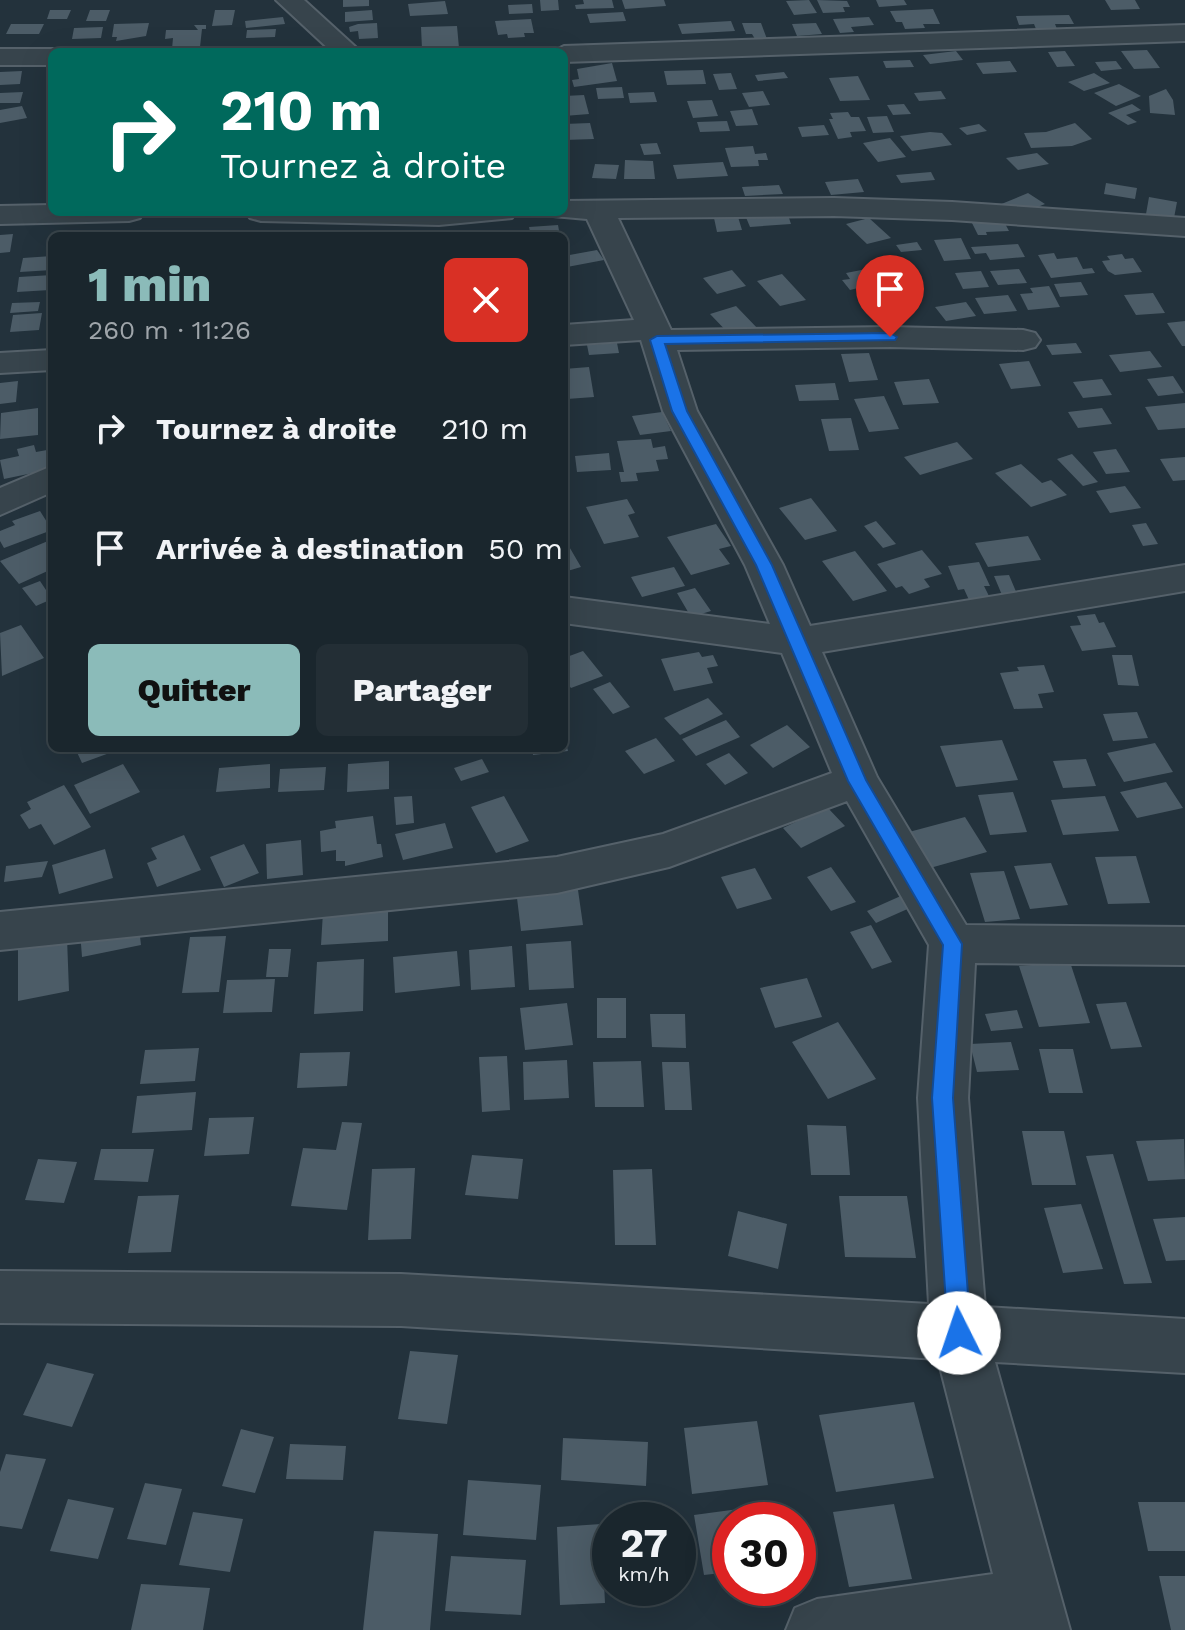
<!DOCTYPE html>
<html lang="fr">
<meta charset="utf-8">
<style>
:root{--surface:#1a262d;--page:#232e35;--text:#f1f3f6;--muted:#9fa5aa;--line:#384349;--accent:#8bbbb9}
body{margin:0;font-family:"Work Sans",sans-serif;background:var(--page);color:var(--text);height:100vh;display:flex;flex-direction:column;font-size:30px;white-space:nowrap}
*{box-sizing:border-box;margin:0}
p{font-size:26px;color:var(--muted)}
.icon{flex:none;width:44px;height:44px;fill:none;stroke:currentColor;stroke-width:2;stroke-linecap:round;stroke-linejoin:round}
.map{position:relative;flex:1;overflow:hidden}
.details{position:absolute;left:48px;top:232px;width:520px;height:520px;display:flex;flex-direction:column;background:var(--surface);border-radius:12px;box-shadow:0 8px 32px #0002,0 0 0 2px var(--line)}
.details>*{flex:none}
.top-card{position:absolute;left:48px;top:48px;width:520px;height:168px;border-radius:12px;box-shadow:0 8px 32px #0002,0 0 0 2px var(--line);background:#00695c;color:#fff;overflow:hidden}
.speed{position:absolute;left:592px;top:1502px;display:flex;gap:16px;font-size:40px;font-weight:700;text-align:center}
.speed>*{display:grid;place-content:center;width:104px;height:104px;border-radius:50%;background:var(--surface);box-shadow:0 8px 32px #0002,0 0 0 2px var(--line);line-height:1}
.speed small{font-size:20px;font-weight:400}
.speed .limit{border:12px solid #d22;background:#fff;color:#111}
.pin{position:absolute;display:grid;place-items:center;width:68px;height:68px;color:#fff;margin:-82px -34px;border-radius:50% 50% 50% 0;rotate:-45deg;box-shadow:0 0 8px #0007}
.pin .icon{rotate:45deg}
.me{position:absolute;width:88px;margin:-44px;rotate:356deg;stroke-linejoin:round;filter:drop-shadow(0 0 6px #0008)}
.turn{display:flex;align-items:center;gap:28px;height:168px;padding:0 40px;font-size:36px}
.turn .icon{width:104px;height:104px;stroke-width:2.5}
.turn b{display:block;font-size:56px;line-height:68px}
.round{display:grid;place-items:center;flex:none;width:84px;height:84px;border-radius:12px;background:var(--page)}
.overview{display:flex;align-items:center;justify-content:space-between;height:136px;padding:0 40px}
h1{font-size:48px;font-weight:800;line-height:60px;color:var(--accent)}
.primary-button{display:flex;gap:16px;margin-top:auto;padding:16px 40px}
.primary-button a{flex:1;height:92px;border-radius:12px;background:var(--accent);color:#111;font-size:32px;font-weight:800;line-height:92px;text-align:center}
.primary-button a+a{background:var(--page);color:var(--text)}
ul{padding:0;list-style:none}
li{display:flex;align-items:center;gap:24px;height:120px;padding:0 40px}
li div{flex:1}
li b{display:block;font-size:30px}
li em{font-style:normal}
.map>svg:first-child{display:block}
.building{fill:#4c5c67}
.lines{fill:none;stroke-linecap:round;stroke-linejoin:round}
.minor-casing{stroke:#55616a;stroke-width:4}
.minor{fill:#37444c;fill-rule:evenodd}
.route{fill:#1a73e8;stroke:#114b97;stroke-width:2}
</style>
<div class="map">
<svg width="1185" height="1630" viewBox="0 0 1185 1630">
<rect width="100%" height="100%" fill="#23323c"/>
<path class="building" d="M 343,0 L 369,0 L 369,6 L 343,7 Z
M 540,0 L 558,0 L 559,10 L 541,11 Z
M 583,0 L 612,0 L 614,8 L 576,9 L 575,5 L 584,4 Z
M 622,0 L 664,0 L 666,6 L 625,9 Z
M 809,0 L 817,13 L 794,15 L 786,1 Z
M 817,0 L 847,1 L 850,7 L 843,7 L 845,12 L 823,13 Z
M 876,0 L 904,0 L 907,5 L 879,7 Z
M 1105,0 L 1135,0 L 1140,9 L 1111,10 Z
M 445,1 L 448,14 L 410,16 L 408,4 Z
M 532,4 L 533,13 L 509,14 L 508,5 Z
M 933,9 L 940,24 L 923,24 L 925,28 L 905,29 L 902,22 L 896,22 L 890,11 Z
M 50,10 L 71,10 L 67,19 L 47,19 Z
M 90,10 L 110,10 L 106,21 L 86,21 Z
M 215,10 L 235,10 L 232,25 L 212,26 Z
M 372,10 L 373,20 L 345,22 L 345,12 Z
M 623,12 L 626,21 L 590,23 L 587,14 Z
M 1069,15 L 1074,24 L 1055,24 L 1057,29 L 1036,29 L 1034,24 L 1019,25 L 1016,16 Z
M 283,17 L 285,24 L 246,28 L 245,21 Z
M 869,17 L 874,25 L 851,27 L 854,32 L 840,33 L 833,19 Z
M 531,19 L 534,33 L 524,33 L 525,37 L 508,38 L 507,34 L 498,35 L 495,21 Z
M 731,21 L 735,31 L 682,34 L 678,24 Z
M 149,23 L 146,36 L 116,41 L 117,37 L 112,37 L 114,24 Z
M 377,23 L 378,38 L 359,39 L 358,31 L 350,32 L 349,27 L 358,24 Z
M 742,23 L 761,23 L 767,39 L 755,39 L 752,34 L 746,34 Z
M 816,23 L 822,34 L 797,36 L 792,24 Z
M 11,24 L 44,24 L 39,34 L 6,34 Z
M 194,25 L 206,25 L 206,29 L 202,29 L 200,47 L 172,49 L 173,38 L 165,39 L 166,30 L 198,30 Z
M 457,26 L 459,48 L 422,49 L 421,27 Z
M 103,27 L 101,38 L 72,39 L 74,28 Z
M 276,29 L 275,37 L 246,38 L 247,30 Z
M 1147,50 L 1160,68 L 1134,69 L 1121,51 Z
M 956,51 L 963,60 L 930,64 L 923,55 Z
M 1065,51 L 1075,66 L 1057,67 L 1048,52 Z
M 910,60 L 914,67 L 886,68 L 883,61 Z
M 1010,61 L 1017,72 L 983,74 L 976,63 Z
M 1116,61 L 1122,69 L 1101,71 L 1095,62 Z
M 612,63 L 617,81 L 574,87 L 572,80 L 579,79 L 577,69 Z
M 703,70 L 706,84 L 667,85 L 664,71 Z
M 22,71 L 20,84 L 0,85 L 0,72 Z
M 784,72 L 788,78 L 758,81 L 755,75 Z
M 731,73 L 737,89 L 719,90 L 713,74 Z
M 1094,73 L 1110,83 L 1084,91 L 1068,82 Z
M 858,76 L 870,100 L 840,101 L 829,78 Z
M 1119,84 L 1141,96 L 1116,106 L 1094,93 Z
M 622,87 L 624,98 L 598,99 L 596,88 Z
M 1166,89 L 1173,100 L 1175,115 L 1150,113 L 1149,96 Z
M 763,91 L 770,105 L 749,107 L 742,93 Z
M 941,91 L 946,99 L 919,101 L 914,93 Z
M 23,92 L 20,103 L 0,103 L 0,93 Z
M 654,92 L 657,102 L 630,103 L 628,93 Z
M 584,95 L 589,114 L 564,116 L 564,96 Z
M 712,100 L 718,116 L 693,118 L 687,101 Z
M 904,104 L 911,114 L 893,115 L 887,105 Z
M 1132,104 L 1141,110 L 1126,115 L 1137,122 L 1128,125 L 1108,113 Z
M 22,106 L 27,118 L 0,123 L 0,110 Z
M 752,109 L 758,125 L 736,126 L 730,111 Z
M 848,112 L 851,117 L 859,117 L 866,131 L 850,132 L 852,137 L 838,139 L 829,119 L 833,119 L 830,113 Z
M 887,116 L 894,132 L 873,133 L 867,117 Z
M 727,121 L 730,131 L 700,132 L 697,122 Z
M 590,123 L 594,139 L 564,140 L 564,124 Z
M 1075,123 L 1092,139 L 1072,146 L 1031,148 L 1024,133 L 1046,132 Z
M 979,124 L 987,131 L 967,135 L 959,128 Z
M 824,125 L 829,135 L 802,137 L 798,127 Z
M 930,132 L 942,133 L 952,145 L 912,151 L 900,136 Z
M 890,138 L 906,157 L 878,162 L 863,143 Z
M 657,143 L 661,154 L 644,155 L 640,144 Z
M 753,146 L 755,154 L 766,153 L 768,160 L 758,160 L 759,166 L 731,167 L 725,148 Z
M 1037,153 L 1049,164 L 1018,170 L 1006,158 Z
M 625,160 L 653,161 L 655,179 L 624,179 Z
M 723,162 L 728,176 L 677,179 L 673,165 Z
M 595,164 L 619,165 L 616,179 L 592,178 Z
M 931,172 L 935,180 L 901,183 L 896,175 Z
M 858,179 L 864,192 L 831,195 L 825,182 Z
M 1106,183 L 1137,188 L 1135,199 L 1104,194 Z
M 779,185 L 783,194 L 745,196 L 742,187 Z
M 1028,193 L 1045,204 L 1023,213 L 1010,211 L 999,205 Z
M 1149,197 L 1177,202 L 1174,218 L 1146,214 Z
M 787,212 L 791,224 L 750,227 L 745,215 Z
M 738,217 L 742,230 L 717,232 L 714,218 Z
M 869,218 L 891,238 L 867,244 L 846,224 Z
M 1003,220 L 1009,231 L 986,232 L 987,235 L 978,235 L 971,221 Z
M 558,225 L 560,236 L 531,236 L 529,227 Z
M 13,234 L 10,252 L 0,253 L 0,235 Z
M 961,238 L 971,259 L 944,261 L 934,240 Z
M 917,242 L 922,250 L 901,252 L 896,245 Z
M 1018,244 L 1025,257 L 990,260 L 986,253 L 975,254 L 971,247 Z
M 597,250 L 604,260 L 567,267 L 564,261 L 564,256 Z
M 1054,253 L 1057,259 L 1077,257 L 1083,269 L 1092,268 L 1095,273 L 1051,278 L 1038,255 Z
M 1122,254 L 1125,259 L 1133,258 L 1142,272 L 1115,275 L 1108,271 L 1102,261 L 1110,260 L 1107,256 Z
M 52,256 L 52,270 L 20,272 L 23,258 Z
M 882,266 L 904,292 L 867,299 L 858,288 L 850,290 L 842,280 L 850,279 L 846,273 Z
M 1019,269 L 1027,283 L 998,285 L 990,271 Z
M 732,270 L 746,286 L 717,294 L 703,278 Z
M 981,271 L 989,287 L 963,289 L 955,273 Z
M 782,274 L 806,300 L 780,306 L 757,281 Z
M 52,275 L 50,290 L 17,292 L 19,277 Z
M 1081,282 L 1088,295 L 1060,297 L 1054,284 Z
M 1049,286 L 1060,307 L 1028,310 L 1020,294 L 1033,293 L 1030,288 Z
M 1153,293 L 1165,313 L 1136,315 L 1124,295 Z
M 1008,295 L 1017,311 L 984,314 L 975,298 Z
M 40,302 L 38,311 L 10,313 L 12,303 Z
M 966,302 L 976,316 L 946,321 L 935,307 Z
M 736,306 L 760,331 L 734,339 L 710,314 Z
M 42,313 L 39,330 L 10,332 L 13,315 Z
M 1185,321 L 1185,346 L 1182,346 L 1167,323 Z
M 617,343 L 619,353 L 589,355 L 587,345 Z
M 1076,343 L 1082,353 L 1052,355 L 1046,345 Z
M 1150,351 L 1162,367 L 1120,372 L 1109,355 Z
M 869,353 L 878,380 L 849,382 L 841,354 Z
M 1029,361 L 1041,386 L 1011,389 L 999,364 Z
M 589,367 L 594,397 L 567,399 L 564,369 Z
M 1173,376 L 1184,393 L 1158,396 L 1147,379 Z
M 929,379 L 939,403 L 903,405 L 894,382 Z
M 1102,379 L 1112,395 L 1083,398 L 1073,382 Z
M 18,381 L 16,402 L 0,404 L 0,383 Z
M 835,383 L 839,400 L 799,401 L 795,385 Z
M 884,396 L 899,429 L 869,432 L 854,399 Z
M 1185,403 L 1185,428 L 1158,430 L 1145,407 Z
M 38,408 L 38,435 L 0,439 L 1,413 Z
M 1102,408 L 1112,424 L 1078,428 L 1068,412 Z
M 662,412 L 671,431 L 640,435 L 632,416 Z
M 851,418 L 859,450 L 829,451 L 821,419 Z
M 651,439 L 653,448 L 665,446 L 668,459 L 656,460 L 659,471 L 636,473 L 638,481 L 621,482 L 619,472 L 624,472 L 617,441 Z
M 957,442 L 973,459 L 920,475 L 904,457 Z
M 34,445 L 36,452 L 47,450 L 52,469 L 4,479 L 0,460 L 19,456 L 17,449 Z
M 1116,449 L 1130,472 L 1106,474 L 1093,452 Z
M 609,453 L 611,470 L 577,472 L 575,456 Z
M 1072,454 L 1098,482 L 1083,486 L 1057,459 Z
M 1185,457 L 1185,480 L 1173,481 L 1160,459 Z
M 1021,464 L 1042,483 L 1051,480 L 1067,495 L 1031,507 L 995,473 Z
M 1125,486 L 1141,508 L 1110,513 L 1096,491 Z
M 811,498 L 837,531 L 805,540 L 779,508 Z
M 627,499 L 635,513 L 628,515 L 639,537 L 604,544 L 586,507 Z
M 40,511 L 52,530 L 4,548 L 0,541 L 0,531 L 15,525 L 12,521 Z
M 876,521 L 896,544 L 883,548 L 864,526 Z
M 1146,523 L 1158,544 L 1143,546 L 1132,525 Z
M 716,524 L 731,546 L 719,549 L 730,564 L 691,575 L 667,537 Z
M 1028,536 L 1041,560 L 988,567 L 975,543 Z
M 48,541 L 52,546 L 52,569 L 19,584 L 0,561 Z
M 567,543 L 581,567 L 564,572 L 564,544 Z
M 922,550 L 942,574 L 924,579 L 930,587 L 909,594 L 902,586 L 896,588 L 877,564 Z
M 855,551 L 887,591 L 853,601 L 822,561 Z
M 979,562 L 990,586 L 984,586 L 990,598 L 969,600 L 964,589 L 958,590 L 948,566 Z
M 674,567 L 685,586 L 642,597 L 631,577 Z
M 1009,575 L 1017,594 L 1002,595 L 994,576 Z
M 40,581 L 52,599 L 36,606 L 22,588 Z
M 695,588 L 711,611 L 691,617 L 677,593 Z
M 1095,614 L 1099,623 L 1104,622 L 1116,647 L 1082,651 L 1070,626 L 1081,625 L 1077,616 Z
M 21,625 L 44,658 L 2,676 L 0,633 Z
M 583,651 L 603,676 L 571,688 L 564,679 L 564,658 Z
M 699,652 L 702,657 L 713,655 L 718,666 L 707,668 L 713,683 L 674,691 L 661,659 Z
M 1112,655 L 1132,655 L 1139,686 L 1118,685 Z
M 1044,665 L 1054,692 L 1038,694 L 1043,708 L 1014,709 L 1000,673 L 1019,671 L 1017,667 Z
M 610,682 L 630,707 L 613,714 L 593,689 Z
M 708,698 L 723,714 L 680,735 L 664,718 Z
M 1137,712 L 1148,738 L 1113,741 L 1103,714 Z
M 726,720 L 740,737 L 696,756 L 682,739 Z
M 787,725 L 810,747 L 773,768 L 750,745 Z
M 564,736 L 568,751 L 533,755 L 532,748 L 564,748 Z
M 656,738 L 675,761 L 644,774 L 625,751 Z
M 1002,740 L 1018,780 L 956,787 L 940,746 Z
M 1155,743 L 1173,772 L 1124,782 L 1107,753 Z
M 75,748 L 114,748 L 115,751 L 82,763 Z
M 729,753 L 748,773 L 725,785 L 706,764 Z
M 482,759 L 489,772 L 461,781 L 454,768 Z
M 1086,759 L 1096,786 L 1063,788 L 1053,761 Z
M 389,761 L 389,789 L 347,792 L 348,764 Z
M 123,764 L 140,792 L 90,814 L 74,785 Z
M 270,764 L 270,788 L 216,792 L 219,768 Z
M 326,767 L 324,790 L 278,792 L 280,769 Z
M 1166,782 L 1183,808 L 1137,818 L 1120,792 Z
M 64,785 L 91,827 L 54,845 L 41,824 L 29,829 L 20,815 L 31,809 L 27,802 Z
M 1013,792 L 1027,832 L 990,835 L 978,795 Z
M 412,796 L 414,823 L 396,825 L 394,797 Z
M 504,796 L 529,841 L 496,853 L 471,807 Z
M 1105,796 L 1119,831 L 1063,835 L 1051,800 Z
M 827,807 L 845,826 L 801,848 L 783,828 Z
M 373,816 L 377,844 L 381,844 L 383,857 L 345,866 L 345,861 L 336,861 L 336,850 L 321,852 L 320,831 L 336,828 L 335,821 Z
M 965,817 L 987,852 L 930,868 L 909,832 Z
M 445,823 L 453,848 L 403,860 L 395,834 Z
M 184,835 L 201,870 L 157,887 L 147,863 L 157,859 L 151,848 Z
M 301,840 L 303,875 L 267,879 L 266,844 Z
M 244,844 L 259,873 L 224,887 L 210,857 Z
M 105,849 L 113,878 L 59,894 L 52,865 Z
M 1136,856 L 1150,903 L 1108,904 L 1095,857 Z
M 48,861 L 42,877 L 4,882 L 6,866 Z
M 1051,863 L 1068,905 L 1030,909 L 1014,866 Z
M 831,867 L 856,902 L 831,911 L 807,877 Z
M 755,868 L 772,899 L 737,909 L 721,877 Z
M 1004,871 L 1020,919 L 985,922 L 970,873 Z
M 577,883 L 583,925 L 521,931 L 517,898 L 551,895 L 550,886 Z
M 903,895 L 912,907 L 876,923 L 867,911 Z
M 388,908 L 388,941 L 321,945 L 323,912 Z
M 138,919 L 141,945 L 82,957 L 80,931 Z
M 871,925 L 892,962 L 872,969 L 850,932 Z
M 226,936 L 219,992 L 182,993 L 190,937 Z
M 67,938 L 69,991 L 18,1001 L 18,947 Z
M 571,941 L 574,988 L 529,990 L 526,944 Z
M 512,946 L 515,987 L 471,990 L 469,950 Z
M 269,949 L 291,949 L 288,977 L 266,977 Z
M 457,951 L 460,986 L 395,993 L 393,957 Z
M 364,959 L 363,1011 L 314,1014 L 317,962 Z
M 1070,962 L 1090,1023 L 1039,1027 L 1019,966 Z
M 807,978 L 822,1017 L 775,1028 L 760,988 Z
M 275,979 L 272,1012 L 223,1013 L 227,980 Z
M 597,998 L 626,998 L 626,1038 L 597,1038 Z
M 1126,1002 L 1142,1047 L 1111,1049 L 1096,1004 Z
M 567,1003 L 573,1045 L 525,1050 L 520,1008 Z
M 1017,1010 L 1023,1028 L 991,1031 L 985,1014 Z
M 650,1014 L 685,1014 L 686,1048 L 652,1047 Z
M 838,1022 L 876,1079 L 828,1099 L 792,1042 Z
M 1011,1042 L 1019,1070 L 977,1072 L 970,1044 Z
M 199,1048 L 195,1081 L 140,1084 L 145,1050 Z
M 1039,1049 L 1073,1049 L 1083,1093 L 1049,1093 Z
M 350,1052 L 347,1086 L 297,1088 L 300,1053 Z
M 507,1056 L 510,1110 L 482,1112 L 479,1057 Z
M 567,1060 L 569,1098 L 524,1100 L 523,1062 Z
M 641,1061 L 644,1107 L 595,1107 L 593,1062 Z
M 662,1062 L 689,1062 L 692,1110 L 665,1110 Z
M 196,1092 L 192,1130 L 132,1133 L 137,1096 Z
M 254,1117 L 249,1154 L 204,1156 L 209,1118 Z
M 342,1122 L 362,1123 L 347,1210 L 291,1206 L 303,1148 L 336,1150 Z
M 807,1125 L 846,1126 L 850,1175 L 811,1175 Z
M 1022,1131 L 1064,1131 L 1076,1185 L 1032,1185 Z
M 1184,1139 L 1185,1179 L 1148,1181 L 1136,1141 Z
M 101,1149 L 154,1149 L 148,1182 L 94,1180 Z
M 1113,1154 L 1152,1283 L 1124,1284 L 1086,1156 Z
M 472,1155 L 523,1159 L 518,1199 L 465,1195 Z
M 38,1159 L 77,1162 L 64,1203 L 25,1200 Z
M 415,1168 L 411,1239 L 368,1240 L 372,1169 Z
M 652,1169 L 656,1245 L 615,1245 L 613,1170 Z
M 179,1195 L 171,1252 L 128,1253 L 138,1196 Z
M 839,1196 L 907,1196 L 916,1258 L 845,1257 Z
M 1081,1204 L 1103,1269 L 1063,1273 L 1044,1208 Z
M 738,1211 L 787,1224 L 778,1269 L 728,1256 Z
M 1185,1217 L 1185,1260 L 1166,1261 L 1153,1219 Z
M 410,1351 L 458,1355 L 447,1424 L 398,1419 Z
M 47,1363 L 94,1374 L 72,1427 L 23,1415 Z
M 914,1402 L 934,1478 L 836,1492 L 819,1415 Z
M 757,1421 L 768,1485 L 692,1494 L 684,1428 Z
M 241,1429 L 274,1437 L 255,1493 L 222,1486 Z
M 563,1438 L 648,1442 L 646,1486 L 561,1480 Z
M 290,1444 L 346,1446 L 343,1480 L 286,1479 Z
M 6,1454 L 46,1459 L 22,1529 L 0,1526 L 0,1472 Z
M 468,1480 L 541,1485 L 536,1540 L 463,1535 Z
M 145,1483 L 182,1489 L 166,1545 L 127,1539 Z
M 68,1499 L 114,1508 L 98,1559 L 50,1551 Z
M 1138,1502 L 1185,1502 L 1185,1551 L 1148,1551 Z
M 894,1504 L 912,1579 L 849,1587 L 833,1512 Z
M 761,1506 L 763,1520 L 730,1520 L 730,1572 L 704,1575 L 694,1515 Z
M 193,1512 L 243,1519 L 230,1572 L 179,1565 Z
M 601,1524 L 605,1603 L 560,1605 L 557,1527 Z
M 374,1531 L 438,1534 L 430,1630 L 363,1630 Z
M 451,1556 L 526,1560 L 521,1615 L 445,1611 Z
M 1159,1576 L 1185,1576 L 1185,1630 L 1171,1630 Z
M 141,1584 L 210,1588 L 203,1630 L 131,1630 Z"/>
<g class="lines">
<defs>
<path id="minor" d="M 276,0 L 304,0 L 361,52 L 332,52 Z
M 1185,25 L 1185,41 L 564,62 L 564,52 L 552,52 L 564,46 Z
M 0,49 L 52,49 L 62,52 L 52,52 L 52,65 L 0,65 Z
M 834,198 L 952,202 L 1185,218 L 1185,236 L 952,220 L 834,216 L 618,218 L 671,330 L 890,327 L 1023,330 L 1035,333 L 1040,340 L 1035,347 L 1023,350 L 890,347 L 677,350 L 697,411 L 783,565 L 810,626 L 1185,565 L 1185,591 L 822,652 L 877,777 L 966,925 L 1185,927 L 1185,965 L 975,963 L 968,1098 L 985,1307 L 1185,1319 L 1185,1373 L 995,1362 L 1070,1630 L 786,1630 L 795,1608 L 817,1599 L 993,1574 L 938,1359 L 401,1326 L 0,1323 L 0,1271 L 401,1274 L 929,1304 L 918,1098 L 929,945 L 847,801 L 669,867 L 557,893 L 0,950 L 0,912 L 557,857 L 663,834 L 832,773 L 782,653 L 564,623 L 564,597 L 770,624 L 745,565 L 663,411 L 641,340 L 564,345 L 564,325 L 634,320 L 587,219 L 553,216 L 550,212 L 564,212 L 564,201 Z
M 52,205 L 52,212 L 144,212 L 140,218 L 129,221 L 0,224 L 0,206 Z
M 246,212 L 516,212 L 512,218 L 439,225 L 261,221 L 250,218 Z
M 52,350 L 52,370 L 0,373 L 0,353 Z
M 52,466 L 52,492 L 0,515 L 0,488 Z"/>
</defs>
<use href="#minor" class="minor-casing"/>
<use href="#minor" class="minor"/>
</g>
<path class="route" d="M 890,333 L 897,337 L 895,340 L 665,344 L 687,411 L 772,565 L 866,780 L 962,944 L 953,1098 L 971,1333 L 967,1341 L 959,1344 L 951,1341 L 948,1333 L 932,1098 L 943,945 L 848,781 L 756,565 L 672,411 L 650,340 L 657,336 Z"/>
</svg>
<div class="speed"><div>27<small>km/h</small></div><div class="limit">30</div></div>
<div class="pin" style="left:890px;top:337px;background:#d93025"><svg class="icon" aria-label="arrive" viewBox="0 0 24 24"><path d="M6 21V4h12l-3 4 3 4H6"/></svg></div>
<svg class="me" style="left:959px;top:1333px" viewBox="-20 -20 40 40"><circle r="19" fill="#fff"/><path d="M0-13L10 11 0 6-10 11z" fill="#1a73e8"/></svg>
<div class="top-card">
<div class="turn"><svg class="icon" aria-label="right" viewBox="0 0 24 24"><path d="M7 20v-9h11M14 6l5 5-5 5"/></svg><div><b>210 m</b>Tournez à droite</div></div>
</div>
<section class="details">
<div class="overview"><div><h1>1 min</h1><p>260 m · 11:26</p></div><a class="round" style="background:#d93025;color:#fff"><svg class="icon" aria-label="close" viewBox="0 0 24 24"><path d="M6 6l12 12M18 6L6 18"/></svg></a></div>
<ul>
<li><svg class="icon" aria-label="right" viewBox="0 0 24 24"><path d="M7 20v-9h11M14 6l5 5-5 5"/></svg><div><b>Tournez à droite</b></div><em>210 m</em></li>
<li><svg class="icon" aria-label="arrive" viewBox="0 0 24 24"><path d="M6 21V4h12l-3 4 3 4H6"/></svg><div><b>Arrivée à destination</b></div><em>50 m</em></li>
</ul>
<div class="primary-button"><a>Quitter</a><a>Partager</a></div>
</section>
</div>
